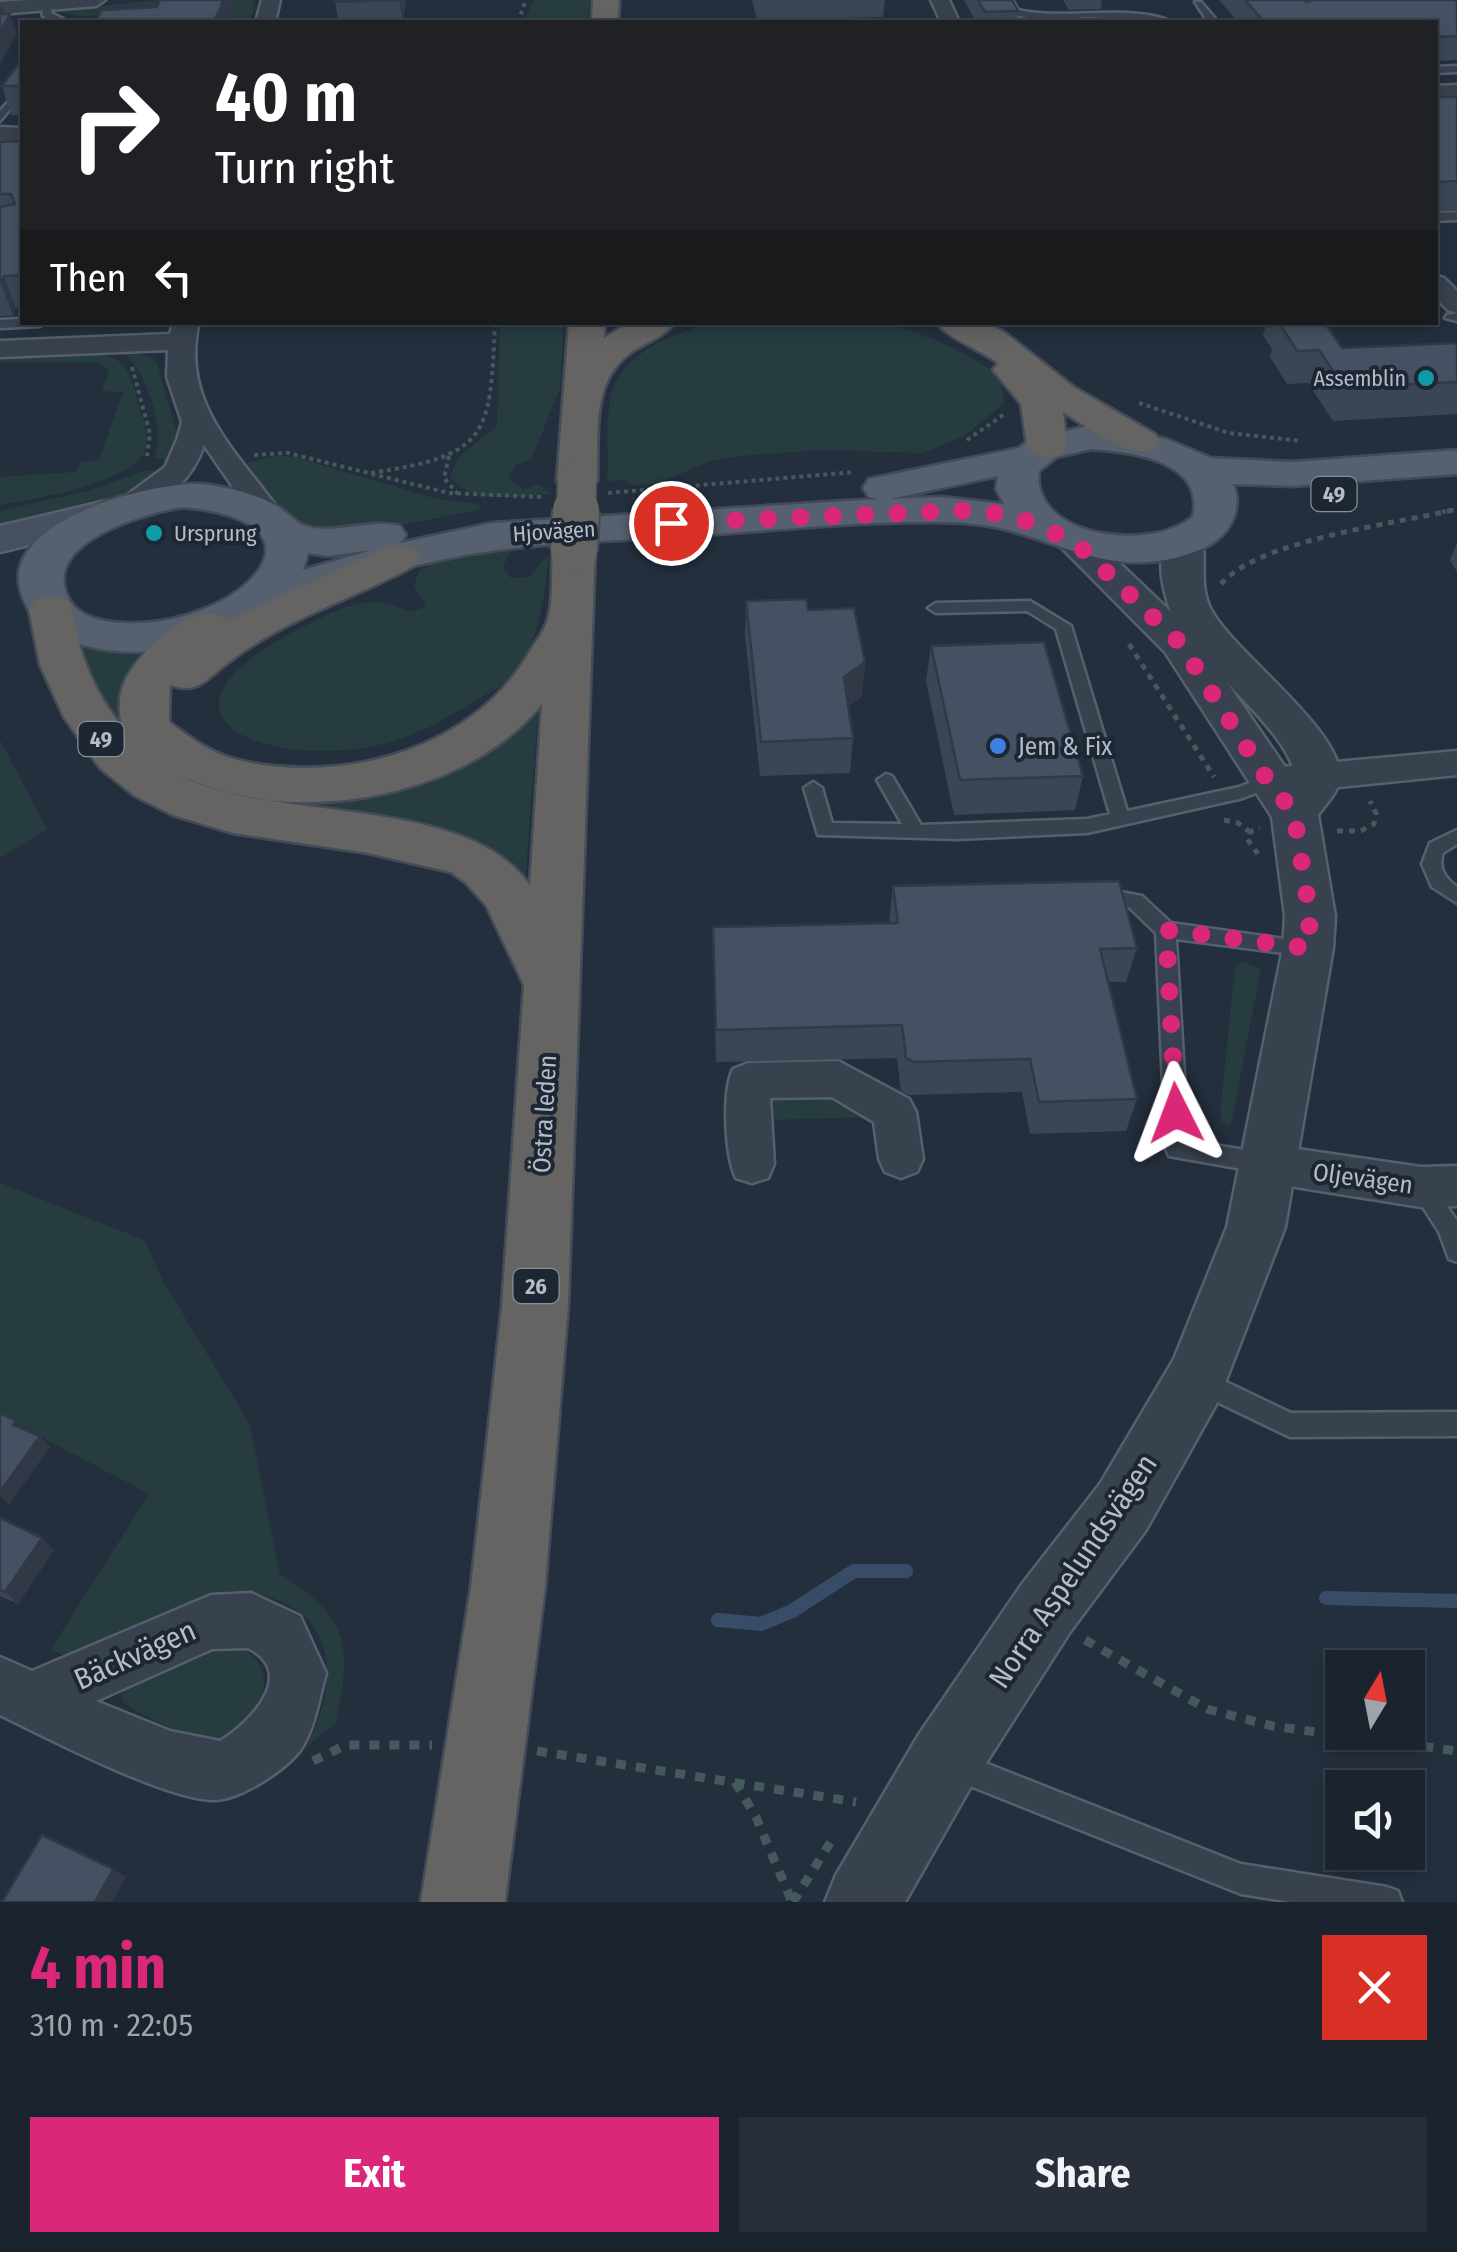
<!DOCTYPE html>
<meta charset="utf-8">
<style>
:root{--surface:#1b232e;--page:#282f3a;--text:#f1f3f6;--muted:#a0a4aa;--line:#39404a;--accent:#db2777}
body{margin:0;font-family:"Fira Sans Condensed",sans-serif;background:var(--page);color:var(--text);height:100vh;display:flex;flex-direction:column;font-size:38px;white-space:nowrap}
*{box-sizing:border-box;margin:0}
p{font-size:32px;color:var(--muted)}
.icon{flex:none;width:55px;height:55px;fill:none;stroke:currentColor;stroke-width:2;stroke-linecap:round;stroke-linejoin:round}
.map{position:relative;height:1902px;overflow:hidden}
.details{display:flex;flex-direction:column;background:var(--surface);flex:1}
.details>*{flex:none}
.banner{position:absolute;left:20px;top:20px;width:1418px;height:305px;border-radius:0px;box-shadow:0 5px 15px #0003,0 0 0 2px var(--line);background:#202124;color:#fff;overflow:hidden}
.needle{width:65px;rotate:10deg}
.tools{position:absolute;left:1325px;top:1650px;display:grid;gap:20px}
.tools a{display:grid;place-items:center;width:100px;height:100px;border-radius:0px;background:var(--surface);box-shadow:0 5px 15px #0003,0 0 0 2px var(--line);font-size:50px}
.pin{position:absolute;display:grid;place-items:center;width:85px;height:85px;color:#fff;margin:-42px;border:5px solid #fff;border-radius:50%;box-shadow:0 2px 10px #0007}
.me{position:absolute;width:110px;margin:-55px;rotate:357deg;stroke-linejoin:round;filter:drop-shadow(0 0 8px #0008)}
.turn{display:flex;align-items:center;gap:35px;height:210px;padding:0 30px;font-size:45px}
.turn .icon{width:130px;height:130px;stroke-width:2.5}
.turn b{display:block;font-size:70px;line-height:85px}
.then{display:flex;align-items:center;height:95px;padding:0 30px;background:#0003;gap:20px;font-size:38px}
.round{display:grid;place-items:center;flex:none;width:105px;height:105px;border-radius:0px;background:var(--page)}
.overview{display:flex;align-items:center;justify-content:space-between;height:170px;padding:0 30px}
h1{font-size:60px;font-weight:700;line-height:75px;color:var(--accent)}
.button{display:flex;gap:20px;margin-top:auto;padding:20px 30px}
.button a{flex:1;height:115px;border-radius:0px;background:var(--accent);color:#fff;font-size:40px;font-weight:700;line-height:115px;text-align:center}
.button a+a{background:var(--page);color:var(--text)}
.map>svg:first-child{display:block}
.green{fill:#263c3f}
.lines{fill:none;stroke-linecap:round;stroke-linejoin:round}
.stream{stroke:#394c67;stroke-width:14}
.service-casing{stroke:#565f6c;stroke-width:5}
.minor-casing{stroke:#565f6c;stroke-width:5}
.tertiary-casing{stroke:#565f6c;stroke-width:5}
.secondary-casing{stroke:#565f6c;stroke-width:5}
.primary-casing{stroke:#414a57;stroke-width:5}
.trunk-casing{stroke:#434c59;stroke-width:5}
.path-far2{stroke:#44595c;stroke-width:4;stroke-dasharray:4 4;stroke-linecap:butt}
.path-far1{stroke:#44595c;stroke-width:5;stroke-dasharray:6 6;stroke-linecap:butt}
.path{stroke:#44595c;stroke-width:9;stroke-dasharray:10 10;stroke-linecap:butt}
.service{fill:#38414e;fill-rule:evenodd}
.minor{fill:#38414e;fill-rule:evenodd}
.tertiary{fill:#38414e;fill-rule:evenodd}
.secondary{fill:#465061;fill-rule:evenodd}
.primary{fill:#56606e;fill-rule:evenodd}
.trunk{fill:#656462;fill-rule:evenodd}
.trunk-bridge-far1-casing{stroke:#434c59;stroke-width:41;stroke-linecap:butt}
.trunk-bridge-casing{stroke:#434c59;stroke-width:50;stroke-linecap:butt}
.trunk-bridge-far1{stroke:#656462;stroke-width:38}
.trunk-bridge{stroke:#656462;stroke-width:46}
.wall{fill:#3b4654}
.shaded-wall{fill:#303945}
.building{fill:#455162;stroke:#303945;stroke-width:2.5}
.route{stroke:#db2777;stroke-width:18;stroke-dasharray:0 32.4}
.culture-dot{fill:#0f9aa8;stroke:#1d2633;stroke-width:4}
.shop-dot{fill:#3f7fe0;stroke:#1d2633;stroke-width:4}
.labels{text-anchor:middle;stroke-width:8;stroke-linejoin:round;paint-order:stroke}
.far-poi-label{font-size:22px;fill:#b4bcc9;stroke:#1d2633;text-anchor:end}
.shield{fill:#1d2633;stroke:#878f9c;stroke-width:2.5}
.shield-label{font-size:22px;font-weight:bold;fill:#b4bcc9}
.far-street-label{font-size:22px;fill:#b4bcc9;stroke:#1d2633}
.poi-label{font-size:25px;fill:#b4bcc9;stroke:#1d2633;text-anchor:start}
.street-label{font-size:25px;fill:#b4bcc9;stroke:#1d2633}
.near-street-label{font-size:30px;fill:#b4bcc9;stroke:#1d2633}
</style>
<div class="map">
<svg width="1457" height="1902" viewBox="0 0 1457 1902">
<rect width="100%" height="100%" fill="#242f3e"/>
<path class="green" d="M 158,0 L 252,0 L 255,4 L 250,22 L 136,15 L 82,16 L 53,11 Z
M 533,0 L 590,0 L 588,22 L 524,22 Z
M 500,323 L 564,323 L 560,388 L 532,458 L 515,466 L 509,478 L 523,490 L 539,484 L 552,494 C 518,495 473,507 450,476 L 458,458 L 497,426 Z
M 712,323 L 881,323 C 926,333 961,349 999,375 L 1005,403 L 964,436 L 923,453 L 820,450 L 751,455 L 713,460 L 657,484 L 632,485 L 621,479 L 607,482 C 609,456 605,427 610,401 C 619,353 671,334 712,323 Z
M 127,351 L 150,357 L 157,363 L 178,438 L 173,463 L 155,457 C 165,427 148,375 125,354 Z
M 102,354 C 123,358 130,373 135,392 C 139,409 152,437 144,453 C 130,483 31,500 0,505 L 0,477 L 76,472 L 81,462 L 99,460 L 123,392 L 102,391 L 109,371 L 98,362 L 0,363 L 0,359 Z
M 276,456 L 295,457 L 437,499 L 481,504 L 479,510 C 427,519 336,545 289,516 C 270,504 256,481 243,464 Z
M 144,471 L 167,471 C 118,506 57,516 0,531 L 0,511 L 87,491 Z
M 515,544 L 503,566 L 511,578 L 529,577 L 549,554 C 545,593 540,635 519,671 C 512,683 489,692 476,700 C 449,717 418,735 387,743 C 280,771 122,722 297,630 C 336,610 368,590 409,612 L 426,607 L 414,585 L 420,570 L 461,553 Z
M 72,639 L 157,646 L 127,732 L 196,790 L 296,806 L 348,802 L 418,784 L 539,699 L 525,885 L 194,792 L 114,735 Z
M 0,740 L 47,829 L 0,858 Z
M 1242,962 L 1261,968 L 1231,1125 L 1222,1123 L 1220,1114 L 1235,967 Z
M 772,1087 L 843,1089 L 885,1117 L 759,1120 Z
M 0,1183 L 144,1240 L 163,1281 L 250,1425 L 280,1574 C 350,1618 352,1645 336,1723 L 306,1747 C 333,1696 343,1630 282,1602 C 264,1594 242,1589 222,1592 C 208,1595 193,1604 179,1610 C 142,1626 104,1641 66,1657 L 51,1649 L 149,1494 L 0,1415 Z
M 236,1646 C 290,1664 257,1744 208,1740 C 188,1739 139,1714 123,1702 L 122,1695 L 130,1681 L 216,1648 Z"/>
<g class="lines">
<path class="stream" d="M 1326,1598 L 1457,1601
M 718,1620 L 761,1624 L 792,1611 L 854,1571 L 906,1571"/>
<defs>
<path id="service" d="M 1002,0 L 1012,0 L 1018,10 C 1064,21 1129,3 1173,22 L 1089,17 L 1036,20 L 1012,14 Z
M 46,2 L 51,5 L 51,13 L 69,22 L 57,22 L 43,16 L 41,5 Z
M 1195,2 L 1201,2 L 1218,22 L 1208,22 Z
M 1457,66 L 1457,72 L 1435,73 L 1435,67 Z
M 22,86 L 22,95 L 0,121 L 0,111 Z
M 1457,212 L 1457,220 L 1435,221 L 1435,213 Z
M 1457,313 L 1457,321 L 1445,318 L 1447,315 Z
M 22,319 L 22,322 L 46,322 L 40,326 L 0,328 L 0,320 Z
M 1030,601 L 1071,626 L 1127,811 L 1239,787 L 1269,775 L 1278,781 L 1275,785 L 1243,798 L 1087,833 L 957,839 L 818,835 L 804,788 L 813,782 L 822,788 L 832,823 L 902,824 L 877,780 L 886,774 L 892,776 L 921,825 L 1087,819 L 1110,814 L 1056,629 L 1027,611 L 936,613 L 928,608 L 936,603 Z
M 1457,830 L 1457,844 L 1443,853 C 1438,868 1445,878 1457,887 L 1457,903 L 1432,887 L 1422,864 L 1430,843 Z
M 1099,888 L 1142,896 L 1171,923 L 1313,943 L 1316,948 L 1313,953 L 1306,956 L 1176,939 L 1188,1141 L 1265,1153 L 1273,1156 L 1276,1163 L 1273,1170 L 1265,1173 L 1169,1156 L 1166,1149 L 1156,933 L 1129,907 L 1092,900 L 1089,895 Z
M 1421,1177 L 1429,1180 L 1457,1221 L 1457,1262 L 1449,1259 L 1439,1232 L 1410,1187 L 1413,1180 Z
M 1199,1369 L 1291,1413 L 1457,1412 L 1457,1436 L 1290,1437 L 1190,1389 L 1187,1381 L 1190,1373 Z
M 955,1751 L 1241,1864 L 1387,1887 L 1398,1891 L 1402,1902 L 1291,1902 L 1241,1894 L 945,1776 L 940,1766 L 945,1756 Z"/>
<path id="minor" d="M 27,0 L 105,0 L 96,6 L 0,14 L 0,2 Z
M 262,0 L 280,0 L 275,22 L 256,22 Z
M 931,0 L 949,0 L 959,22 L 941,22 Z
M 1457,85 L 1457,97 L 1435,98 L 1435,86 Z
M 0,127 L 22,128 L 22,140 L 0,141 Z
M 1435,275 L 1444,278 L 1457,291 L 1457,313 L 1448,310 L 1435,297 Z
M 173,322 L 199,322 C 179,405 240,454 283,516 L 279,522 L 257,522 L 204,445 C 193,479 165,504 130,513 L 119,510 L 115,504 L 165,467 L 177,440 L 182,422 L 167,377 L 168,350 L 0,357 L 0,341 L 170,334 Z
M 1457,751 L 1457,775 L 1269,794 L 1256,790 L 1251,781 L 1256,772 L 1269,768 Z
M 838,1061 L 909,1099 L 916,1112 L 923,1159 L 917,1172 L 901,1178 L 885,1172 L 879,1159 L 874,1122 L 832,1097 L 770,1098 L 774,1164 L 768,1178 L 752,1183 L 736,1178 C 725,1155 722,1091 733,1069 L 748,1063 Z
M 1270,1145 L 1421,1167 L 1457,1166 L 1457,1206 L 1421,1207 L 1270,1183 L 1254,1178 L 1248,1164 L 1254,1150 Z
M 251,1593 L 300,1616 L 326,1673 C 319,1698 316,1723 303,1746 C 290,1768 239,1801 213,1800 C 164,1799 48,1738 0,1715 L 0,1657 L 32,1671 L 211,1595 ZM 248,1648 C 298,1673 251,1722 220,1741 L 170,1731 L 96,1701 L 212,1649 Z"/>
<path id="tertiary" d="M 1184,529 L 1198,533 C 1211,552 1195,585 1213,613 C 1238,655 1338,728 1340,775 C 1341,789 1326,804 1318,815 L 1335,916 L 1333,948 L 1285,1227 L 1218,1401 L 1146,1530 L 1070,1632 L 970,1788 L 905,1902 L 825,1902 L 836,1875 L 918,1736 L 1022,1584 L 1100,1484 L 1174,1359 L 1227,1227 L 1283,948 L 1285,916 L 1272,817 L 1165,652 L 1056,542 L 1061,534 L 1075,530 L 1089,534 L 1171,612 C 1162,588 1155,556 1170,533 ZM 1226,681 C 1245,703 1298,751 1294,780 Z"/>
<path id="secondary" d="M 106,501 L 121,505 L 127,514 L 121,523 L 0,552 L 0,526 Z"/>
<path id="primary" d="M 1091,425 L 1166,439 L 1211,458 L 1293,462 L 1457,450 L 1457,474 L 1293,486 L 1233,484 C 1240,501 1237,517 1225,532 C 1213,546 1196,552 1179,557 C 1111,574 1070,547 1008,530 C 983,523 955,522 929,522 C 844,522 758,532 673,537 C 597,542 520,543 445,559 C 417,566 386,570 359,579 C 269,612 182,672 82,645 C 52,637 28,620 20,589 C 2,519 162,477 210,485 C 232,489 257,494 277,506 C 291,515 296,525 313,528 C 342,532 371,519 400,526 L 406,535 L 400,543 L 492,523 L 879,499 L 869,497 L 863,488 L 869,479 L 1019,448 L 1029,440 ZM 1091,449 C 1133,452 1205,461 1193,516 C 1153,553 1030,538 1039,471 L 1057,457 ZM 998,476 L 996,489 L 1004,504 L 942,497 L 890,499 ZM 182,507 C 350,522 232,630 123,623 C 104,622 79,618 69,599 C 39,543 143,514 182,507 ZM 372,550 L 303,570 L 308,553 L 328,556 Z"/>
<path id="trunk" d="M 593,0 L 619,0 L 618,22 L 592,22 Z
M 569,322 L 605,322 L 604,338 L 630,322 L 675,322 C 664,338 643,343 629,354 C 590,383 599,438 597,481 L 591,490 L 577,493 L 563,490 L 557,481 Z
M 936,322 L 984,322 L 1004,332 L 1075,388 L 1155,434 L 1161,442 L 1155,450 C 1123,458 1090,428 1063,412 L 1067,446 L 1061,454 L 1047,458 L 1033,454 L 1027,446 L 1021,404 L 993,370 L 998,363 C 980,349 950,340 936,322 Z
M 574,538 L 589,542 L 595,551 L 568,1306 L 545,1587 L 505,1902 L 421,1902 L 471,1587 L 502,1306 L 524,985 L 486,905 L 466,883 L 451,872 L 368,853 L 233,833 L 173,815 L 135,796 L 100,768 L 64,717 L 40,665 L 29,610 L 35,600 L 51,596 L 67,600 C 76,614 75,631 80,647 C 89,677 103,703 122,727 C 119,711 118,696 125,681 C 137,654 198,592 227,621 L 384,548 L 399,544 L 414,548 L 421,557 L 414,566 C 353,599 284,619 229,662 C 207,678 199,695 170,685 L 169,722 C 192,739 213,755 242,761 C 346,784 473,749 529,653 C 535,643 545,630 548,619 C 554,599 551,572 553,551 L 559,542 ZM 542,704 L 530,886 C 469,795 278,823 180,776 C 211,788 243,799 277,801 C 369,809 482,778 542,704 Z"/>
</defs>
<use href="#service" class="service-casing"/>
<use href="#minor" class="minor-casing"/>
<use href="#tertiary" class="tertiary-casing"/>
<use href="#secondary" class="secondary-casing"/>
<use href="#primary" class="primary-casing"/>
<use href="#trunk" class="trunk-casing"/>
<path class="path-far2" d="M 518,22 L 526,0
M 132,367 L 150,434 L 147,456
M 1139,403 L 1229,433 L 1301,441
M 967,440 L 1006,413
M 254,455 L 288,453 L 449,493 L 541,497
M 449,456 L 444,478 L 458,494
M 371,473 C 490,455 490,436 495,322
M 608,493 L 855,472
M 1442,512 L 1457,509"/>
<path class="path-far1" d="M 1221,584 C 1259,540 1394,524 1453,510
M 1129,644 L 1214,777
M 1224,820 L 1238,823 L 1250,832
M 1337,831 L 1361,831 L 1374,824 L 1376,813 L 1370,801
M 1258,854 L 1247,839 L 1250,832 L 1260,828"/>
<path class="path" d="M 1085,1640 L 1207,1709 L 1272,1726 L 1457,1751
M 537,1751 L 856,1802
M 313,1761 L 346,1745 L 432,1745
M 735,1782 L 756,1817 L 792,1902
M 793,1902 L 835,1835"/>
<use href="#service" class="service"/>
<use href="#minor" class="minor"/>
<use href="#tertiary" class="tertiary"/>
<use href="#secondary" class="secondary"/>
<use href="#primary" class="primary"/>
<use href="#trunk" class="trunk"/>
<defs>
<path id="trunk-bridge-far1" d="M 576,512 L 577,481"/>
<path id="trunk-bridge" d="M 574,551 L 576,510"/>
</defs>
<use href="#trunk-bridge-far1" class="trunk-bridge-far1-casing"/>
<use href="#trunk-bridge" class="trunk-bridge-casing"/>
<use href="#trunk-bridge-far1" class="trunk-bridge-far1"/>
<use href="#trunk-bridge" class="trunk-bridge"/>
</g>
<path class="wall" d="M 335,0 L 406,0 L 403,22 L 338,22 Z
M 752,0 L 885,0 L 883,17 L 757,20 Z
M 964,0 L 1012,0 L 1018,11 L 1017,22 L 976,22 Z
M 1063,0 L 1102,0 L 1101,9 L 1069,10 Z
M 1219,0 L 1457,0 L 1457,60 L 1435,61 L 1435,22 L 1238,22 Z
M 22,59 L 22,115 L 11,115 L 2,86 Z
M 1435,97 L 1457,97 L 1457,211 L 1435,211 Z
M 22,141 L 22,308 L 16,308 L 13,316 L 0,316 L 0,142 Z
M 1267,322 L 1324,322 L 1342,348 L 1457,343 L 1457,414 L 1333,421 L 1308,383 L 1287,384 L 1270,357 L 1272,349 L 1263,335 Z
M 1457,543 L 1457,572 L 1450,560 Z
M 746,601 L 808,610 L 865,662 L 862,696 L 848,707 L 853,738 L 850,773 L 760,776 L 745,636 Z
M 931,646 L 1083,776 L 1075,810 L 954,815 L 926,681 Z
M 893,886 L 1137,948 L 1126,982 L 1108,982 L 1137,1099 L 1126,1131 L 1030,1134 L 1022,1092 L 909,1095 L 901,1091 L 897,1058 L 716,1062 L 713,927 L 889,924 Z
M 0,1518 L 54,1550 L 18,1604 L 0,1596 Z"/>
<path class="shaded-wall" d="M 223,0 L 230,0 L 233,14 L 231,22 L 213,22 Z
M 399,0 L 406,0 L 403,22 Z
M 2,5 L 7,20 L 10,14 L 17,34 L 0,65 L 0,9 Z
M 4,276 L 16,308 L 13,316 L 1,283 Z
M 865,662 L 862,696 L 842,712 L 844,677 Z
M 40,1436 L 50,1447 L 9,1505 L 0,1496 L 0,1492 Z
M 42,1538 L 54,1550 L 18,1604 L 5,1592 Z
M 113,1869 L 126,1877 L 112,1902 L 95,1902 Z"/>
<path class="building" d="M 160,0 L 223,0 L 220,10 L 213,22 L 96,22 L 101,10 L 157,7 Z
M 335,0 L 400,0 L 335,2 Z
M 978,0 L 1012,0 L 1018,11 L 985,12 Z
M 1245,0 L 1305,0 L 1306,2 L 1313,0 L 1457,0 L 1457,36 L 1435,37 L 1435,22 L 1264,22 Z
M 0,14 L 10,14 L 0,31 Z
M 22,59 L 22,86 L 2,86 Z
M 1435,97 L 1457,97 L 1457,181 L 1435,182 Z
M 22,141 L 22,275 L 4,276 L 0,283 L 0,207 L 15,204 L 11,194 L 0,194 L 0,142 Z
M 1286,322 L 1324,322 L 1342,348 L 1457,343 L 1457,382 L 1344,387 L 1319,350 L 1297,351 L 1280,324 Z
M 806,599 L 808,610 L 854,608 L 865,662 L 844,677 L 853,738 L 761,742 L 746,601 Z
M 1044,642 L 1083,776 L 960,780 L 931,646 Z
M 1119,881 L 1137,948 L 1100,949 L 1137,1099 L 1039,1102 L 1030,1059 L 914,1062 L 906,1058 L 902,1025 L 716,1030 L 713,927 L 898,923 L 893,886 Z
M 0,1413 L 16,1421 L 13,1425 L 40,1436 L 0,1492 Z
M 0,1518 L 42,1538 L 5,1592 L 0,1590 Z
M 42,1835 L 113,1869 L 95,1902 L 2,1902 Z"/>
<g class="lines">
<path class="route" d="M 671,523 L 975,510 L 1016,517 L 1075,542 L 1180,643 L 1268,781 L 1294,813 L 1310,916 L 1308,948 L 1166,930 L 1176,1113"/>
</g>
<g class="culture-dot">
<circle cx="1426" cy="378" r="10"/>
<circle cx="154" cy="533" r="10"/>
</g>
<circle class="shop-dot" cx="998" cy="746" r="10"/>
<g class="labels">
<g class="far-poi-label">
<text x="1406" y="386">Assemblin</text>
<text x="174" y="541" text-anchor="start">Ursprung</text>
</g>
<g class="shield">
<rect x="1311.5" y="477" width="45" height="34" rx="8"/>
<rect x="78.5" y="722" width="45" height="34" rx="8"/>
<rect x="513.5" y="1269" width="45" height="34" rx="8"/>
</g>
<g class="shield-label">
<text x="1334" y="502">49</text>
<text x="101" y="747">49</text>
<text x="536" y="1294">26</text>
</g>
<g class="far-street-label">
<text transform="translate(554 531) rotate(-4)" y="8">Hjovägen</text>
</g>
<g class="poi-label">
<text x="1018" y="755">Jem &amp; Fix</text>
</g>
<g class="street-label">
<text transform="translate(544 1114) rotate(-87)" y="9">Östra leden</text>
<text transform="translate(1363 1178) rotate(8)" y="9">Oljevägen</text>
</g>
<g class="near-street-label">
<text transform="translate(1073 1571) rotate(-56)" y="10">Norra Aspelundsvägen</text>
<text transform="translate(135 1655) rotate(-24)" y="10">Bäckvägen</text>
</g>
</g>
</svg>
<div class="tools">
<a><svg class="needle" viewBox="-14 -14 28 28"><path d="M0-13l5 13h-10z" fill="#e53935"/><path d="M0 13l5-13h-10z" fill="#a0a4aa"/></svg></a>
<a><svg class="icon" aria-label="sound" viewBox="0 0 24 24"><path d="M4 9h4l5-4v14l-5-4H4zM17 9q2 3 0 6"/></svg></a>
</div>
<div class="pin" style="left:671px;top:523px;background:#d93025"><svg class="icon" aria-label="arrive" viewBox="0 0 24 24"><path d="M6 21V4h12l-3 4 3 4H6"/></svg></div>
<svg class="me" style="left:1176px;top:1113px" viewBox="-20 -20 40 40"><path d="M0-17L14 15 0 8-14 15z" fill="#db2777" stroke="#fff" stroke-width="4"/></svg>
<div class="banner">
<div class="turn"><svg class="icon" aria-label="right" viewBox="0 0 24 24"><path d="M7 20v-9h11M14 6l5 5-5 5"/></svg><div><b>40 m</b>Turn right</div></div>
<div class="then">Then<svg class="icon" aria-label="left" viewBox="0 0 24 24"><path d="M17 20v-9H6M10 6l-5 5 5 5"/></svg></div>
</div>
</div>
<section class="details">
<div class="overview"><div><h1>4 min</h1><p>310 m · 22:05</p></div><a class="round" style="background:#d93025;color:#fff"><svg class="icon" aria-label="close" viewBox="0 0 24 24"><path d="M6 6l12 12M18 6L6 18"/></svg></a></div>
<div class="button"><a>Exit</a><a>Share</a></div>
</section>
